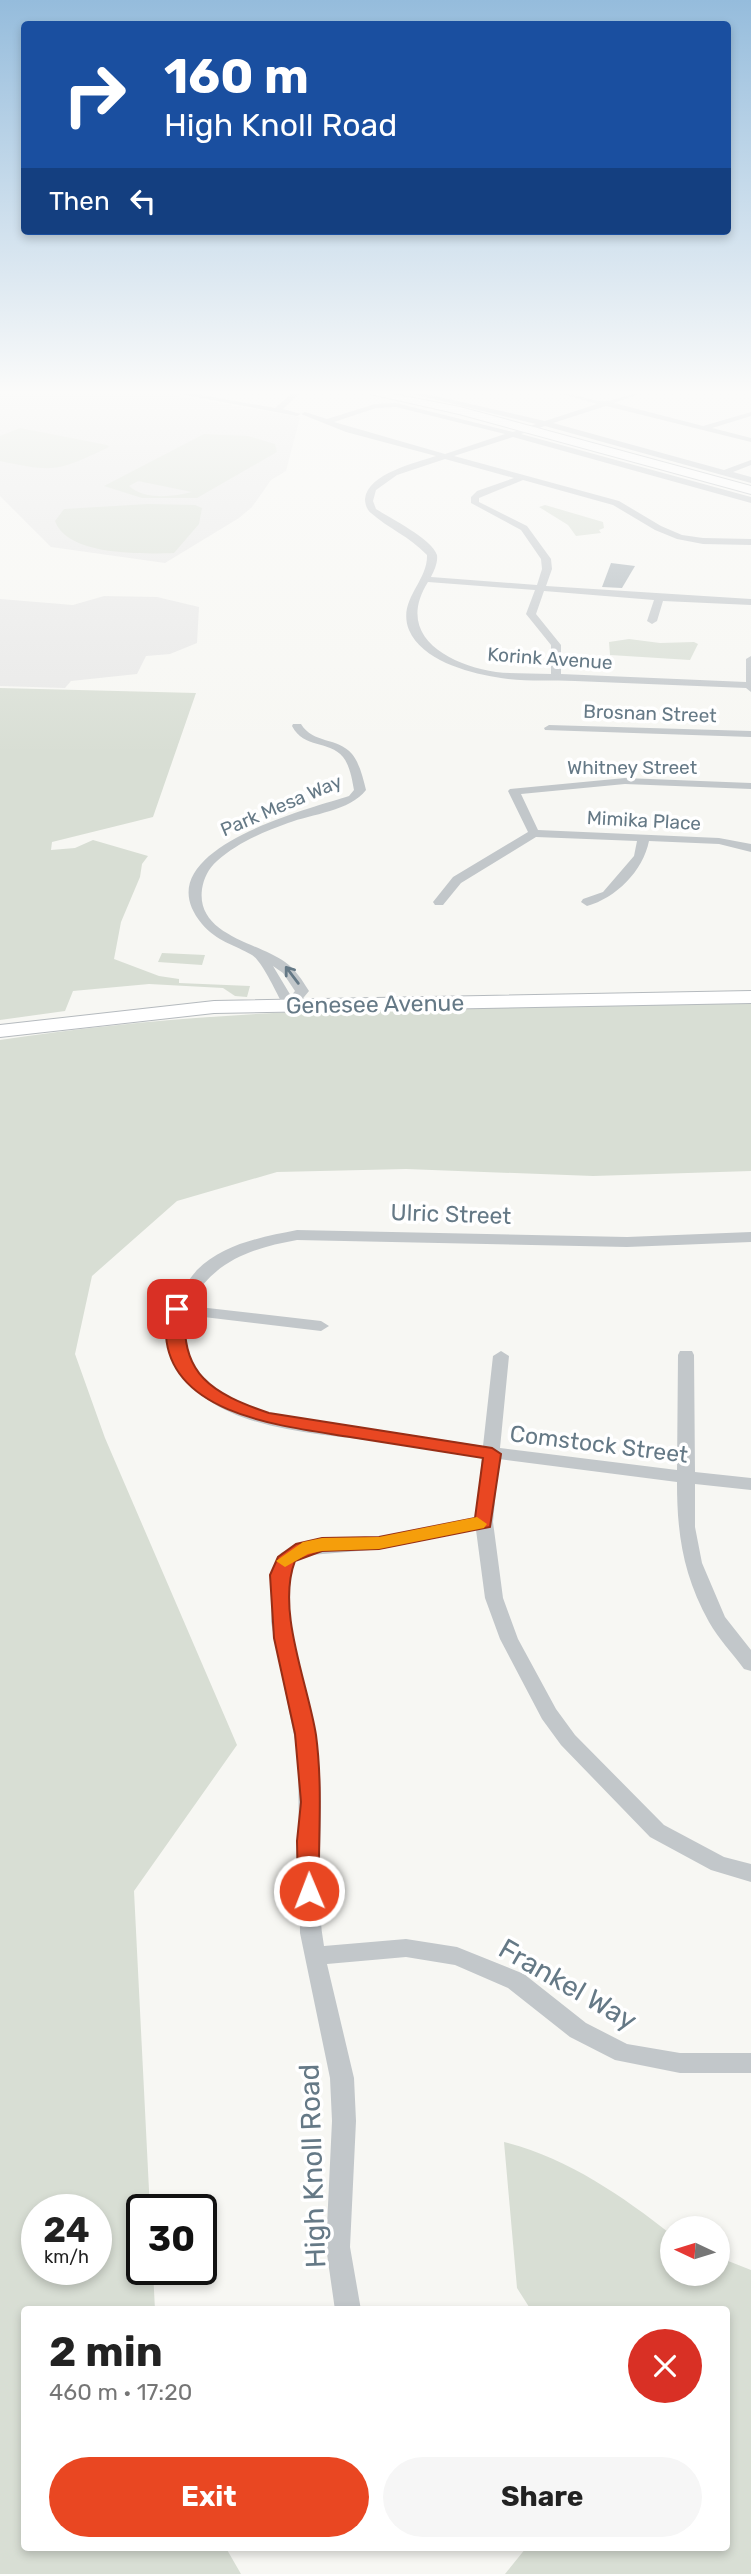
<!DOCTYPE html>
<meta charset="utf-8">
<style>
:root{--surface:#fff;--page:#f6f6f6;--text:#222;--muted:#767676;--accent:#e94722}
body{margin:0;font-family:Rubik,sans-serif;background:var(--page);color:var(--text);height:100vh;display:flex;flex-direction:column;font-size:26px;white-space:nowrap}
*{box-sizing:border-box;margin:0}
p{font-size:23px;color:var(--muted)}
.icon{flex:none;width:38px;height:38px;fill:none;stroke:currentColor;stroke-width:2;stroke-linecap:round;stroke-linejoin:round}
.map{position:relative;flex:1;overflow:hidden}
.panel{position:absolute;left:21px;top:2306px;width:709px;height:245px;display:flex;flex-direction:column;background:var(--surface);border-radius:7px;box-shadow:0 4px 10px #0003}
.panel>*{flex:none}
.top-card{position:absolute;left:21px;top:21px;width:710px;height:214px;border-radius:7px;box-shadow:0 4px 10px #0003;background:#1a4fa0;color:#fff;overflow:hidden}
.needle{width:46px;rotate:274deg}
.tools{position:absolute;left:660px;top:2216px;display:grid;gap:14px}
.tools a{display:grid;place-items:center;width:70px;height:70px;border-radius:50%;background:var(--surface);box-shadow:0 4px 10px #0003;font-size:35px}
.speed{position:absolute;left:21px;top:2194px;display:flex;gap:14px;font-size:35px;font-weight:700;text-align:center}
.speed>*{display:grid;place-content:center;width:91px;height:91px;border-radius:50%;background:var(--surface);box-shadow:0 4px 10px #0003;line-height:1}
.speed small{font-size:18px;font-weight:400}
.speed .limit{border:4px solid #111;border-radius:10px;background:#fff;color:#111}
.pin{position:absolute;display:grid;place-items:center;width:60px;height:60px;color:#fff;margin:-30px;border-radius:14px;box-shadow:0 4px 10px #0006}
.me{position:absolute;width:77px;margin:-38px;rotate:359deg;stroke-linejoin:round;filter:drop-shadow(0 0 5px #0008)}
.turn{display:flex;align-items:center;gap:24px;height:147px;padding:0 28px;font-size:32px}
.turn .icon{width:91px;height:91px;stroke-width:2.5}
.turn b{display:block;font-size:49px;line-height:60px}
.then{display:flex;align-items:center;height:66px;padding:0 28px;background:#0003;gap:14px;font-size:26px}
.round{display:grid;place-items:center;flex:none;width:74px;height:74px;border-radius:37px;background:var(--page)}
.summary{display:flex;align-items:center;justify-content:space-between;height:119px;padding:0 28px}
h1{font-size:42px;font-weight:700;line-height:52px}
.action{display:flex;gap:14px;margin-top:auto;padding:14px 28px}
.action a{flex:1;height:80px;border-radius:42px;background:var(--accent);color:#fff;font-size:28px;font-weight:700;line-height:80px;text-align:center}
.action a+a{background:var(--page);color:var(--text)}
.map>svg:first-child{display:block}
.built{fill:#e8e8e7}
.green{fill:#d8ded4;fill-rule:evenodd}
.building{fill:#a8b2b7}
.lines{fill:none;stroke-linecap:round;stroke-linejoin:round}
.primary-casing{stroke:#b5babe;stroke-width:2}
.minor{fill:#c2c7ca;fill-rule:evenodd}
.primary{fill:#fff;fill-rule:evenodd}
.oneway{stroke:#657986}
.route{fill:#e94722;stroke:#972e16;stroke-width:2}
.slow{fill:#f59e0b}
.labels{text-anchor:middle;stroke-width:7;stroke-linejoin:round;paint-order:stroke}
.far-street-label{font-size:19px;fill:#657986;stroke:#fff}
.street-label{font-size:23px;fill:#657986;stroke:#fff}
.near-street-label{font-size:28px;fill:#657986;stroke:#fff}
</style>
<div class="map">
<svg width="751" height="2574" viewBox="0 0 751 2574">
<rect width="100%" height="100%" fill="#f7f7f3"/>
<path class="built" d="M 0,394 L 166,394 L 300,417 L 286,471 L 271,480 L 252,507 L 239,518 L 165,563 L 51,547 L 0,496 Z
M 104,596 L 157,597 L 199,607 L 197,643 L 170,654 L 146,656 L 137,674 L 71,681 L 65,688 L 0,686 L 0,599 L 73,605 Z"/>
<path class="green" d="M 20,428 L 107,445 L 109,447 C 58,471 56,473 0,461 L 0,436 Z
M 204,434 L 248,436 L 275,444 L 277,452 L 197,498 L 142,498 L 104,486 ZM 208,443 L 138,481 L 192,492 C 173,497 144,500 129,486 Z
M 148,504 L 195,505 L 202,508 L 199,524 L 174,553 C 143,554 67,556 55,521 L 64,509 Z
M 545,505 L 603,522 L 604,528 L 599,530 L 601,533 L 576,536 L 568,525 L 539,507 Z
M 629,639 L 660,643 L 694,642 L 698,644 L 690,660 L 610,655 L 609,642 Z
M 0,688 L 196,693 L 153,817 L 52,842 L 51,850 L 75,848 L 93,840 L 148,856 L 142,864 L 140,877 L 121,922 L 114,959 L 159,976 L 179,979 L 179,983 L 250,986 L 247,997 L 235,996 L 223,988 L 149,984 L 73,991 L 65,1011 L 0,1020 Z
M 162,953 L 205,955 L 202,965 L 158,962 Z
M 751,1001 L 751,1171 L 593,1176 L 406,1169 L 277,1172 L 177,1201 L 92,1276 L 75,1354 L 105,1438 L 237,1745 L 134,1891 L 150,2210 L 142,2210 L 142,2270 L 153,2270 L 155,2310 L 24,2310 L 24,2548 L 226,2548 L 241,2574 L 0,2574 L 0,1040 C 248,1002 501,1007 751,1001 ZM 37,2210 L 96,2210 L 96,2270 L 37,2270 Z
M 504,2142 C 567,2158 621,2195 672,2235 L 672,2273 L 718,2273 L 718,2257 L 751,2270 L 751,2574 L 505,2574 L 526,2548 L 726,2548 L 726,2310 L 531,2310 L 517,2288 Z"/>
<path class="building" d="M 611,563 L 635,566 L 622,588 L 602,587 Z"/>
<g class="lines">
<defs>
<path id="primary" d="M 370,394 L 393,394 L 460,407 L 751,486 L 751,494 L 459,414 Z
M 751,991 L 751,1003 L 214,1013 L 0,1037 L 0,1025 L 214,1001 Z"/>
</defs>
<use href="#primary" class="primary-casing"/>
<path class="minor" d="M 180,394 L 196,394 L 275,408 L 291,394 L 299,394 L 283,409 L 301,414 L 297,416 Z
M 413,394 L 426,394 L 545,421 L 597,404 L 563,394 C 578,394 590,401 604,401 C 615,401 627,394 639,394 L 614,403 L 703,426 L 751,412 L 751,416 L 712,428 L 751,438 L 751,442 L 606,406 L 553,423 L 724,470 L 751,460 L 751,465 L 733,472 L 751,477 L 751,483 L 545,426 L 521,434 L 751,497 L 751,503 L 513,437 L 454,456 L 619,501 L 661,526 L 682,535 L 703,538 L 751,539 L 751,545 L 703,544 L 677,539 L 655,530 L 613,505 L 523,480 L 479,498 L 479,502 L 527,526 L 551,559 L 552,569 L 546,586 L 751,599 L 751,605 L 663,601 L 657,621 L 652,624 L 647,621 L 654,600 L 544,591 L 536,614 L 561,645 L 561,674 L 746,682 L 746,659 L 751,656 L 751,692 L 746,688 C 689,686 632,683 575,681 C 549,680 521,682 495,677 C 466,672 422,660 409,630 C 397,600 428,582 427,555 C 409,536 389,529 371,513 C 367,510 365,504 365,499 C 368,473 416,463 436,456 L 346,432 L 301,414 L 305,412 L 327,419 L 375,404 L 396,403 L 513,432 L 536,424 ZM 396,407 L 505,434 L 445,454 L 334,422 L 376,408 ZM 445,459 L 514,478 L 477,491 L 471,497 L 471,503 L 521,530 L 541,559 L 542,569 L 537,585 L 431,577 C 434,571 438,563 437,555 C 432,539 390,518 376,509 L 373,501 L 376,490 L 397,475 ZM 428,582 L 535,590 L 526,614 L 551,645 L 551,674 C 533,673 514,674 496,672 C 449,665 394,636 428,582 Z
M 293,724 L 301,724 C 313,744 338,737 352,754 C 360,764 363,778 366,790 C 350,811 312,814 288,823 C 263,832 237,843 217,861 C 208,869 204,878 202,889 C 196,935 257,942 285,962 C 296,970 302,980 309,991 L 295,1008 L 290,1009 L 283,1005 C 277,994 262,961 252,955 C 235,945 216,941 202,924 C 141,851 305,810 349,796 L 354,790 C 352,779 350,766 343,757 C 329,740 304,749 292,726 ZM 273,966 L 283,973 L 295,991 L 291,996 Z
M 549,725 L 751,731 L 751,737 L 545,730 L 544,728 Z
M 625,778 L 751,783 L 751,789 L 625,784 L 521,794 L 538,830 L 719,838 L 751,844 L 751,852 L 719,844 L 649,841 C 643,871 616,898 587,906 L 581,902 L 583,899 L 603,892 L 634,856 L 637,841 L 536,837 L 461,883 L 443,905 L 435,905 L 433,902 L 453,877 L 528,832 L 508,791 L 510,789 Z
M 297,1230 L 627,1237 L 751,1232 L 751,1242 L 627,1247 L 297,1240 C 253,1248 215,1260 191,1302 L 190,1306 L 321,1321 L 329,1326 L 321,1331 L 187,1315 C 162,1415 320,1423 382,1431 C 416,1435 449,1441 483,1446 L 493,1356 L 501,1351 L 509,1356 L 500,1448 L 677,1470 L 678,1355 L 680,1351 L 692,1351 L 694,1355 L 695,1472 L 751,1478 L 751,1490 L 695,1484 L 695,1527 L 702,1563 L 725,1617 L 751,1650 L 751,1671 L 744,1669 C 733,1654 718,1638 709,1622 C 683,1575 677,1534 677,1482 L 499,1459 L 493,1522 L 503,1598 L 518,1639 L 556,1709 L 575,1735 L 664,1825 L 724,1857 L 751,1864 L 751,1882 L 711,1870 L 650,1837 L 561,1745 L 542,1719 L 500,1639 L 485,1598 L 476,1530 L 382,1549 L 311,1555 L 295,1561 C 275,1632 315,1704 320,1776 C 324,1832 314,1890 324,1946 L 406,1939 L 457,1947 L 524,1974 L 586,2023 L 627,2044 L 680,2053 L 751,2053 L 751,2073 L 680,2073 L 615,2060 L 570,2037 L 508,1988 L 455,1965 L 406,1957 L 327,1964 L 354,2078 L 356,2121 L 350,2247 L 361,2310 L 335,2310 L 326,2247 L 332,2121 L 330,2078 L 300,1933 L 298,1755 L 271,1622 L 272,1578 L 281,1553 C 315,1537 348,1542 383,1536 C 414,1532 445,1524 476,1518 L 482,1457 C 449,1452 415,1446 382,1442 C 317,1433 209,1431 176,1364 C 168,1348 166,1330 171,1312 L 169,1309 C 179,1298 186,1282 197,1270 C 223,1244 262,1237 297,1230 Z"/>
<use href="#primary" class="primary"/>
</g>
<defs><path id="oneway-shaft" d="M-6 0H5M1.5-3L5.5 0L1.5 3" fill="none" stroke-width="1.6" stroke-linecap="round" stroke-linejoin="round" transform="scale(1.75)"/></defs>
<use class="oneway" href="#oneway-shaft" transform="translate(292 975) rotate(-127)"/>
<linearGradient id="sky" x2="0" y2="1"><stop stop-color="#95bcdc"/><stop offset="0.52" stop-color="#fbfbfa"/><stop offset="1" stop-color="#fbfbfa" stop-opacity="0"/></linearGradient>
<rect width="751" height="754" fill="url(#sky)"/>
<path class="route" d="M 177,1304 L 186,1309 C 178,1374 213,1394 269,1413 L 492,1448 L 501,1454 L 490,1527 L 379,1549 L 322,1551 L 295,1561 C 276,1610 308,1684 316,1735 C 323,1788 318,1838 319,1891 L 316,1897 L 309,1900 L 301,1897 L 298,1891 L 297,1841 L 301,1802 L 295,1734 L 274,1638 L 270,1575 L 278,1557 L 296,1544 L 322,1538 L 379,1537 L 475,1518 L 483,1458 C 439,1451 394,1444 350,1437 C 290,1427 172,1417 166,1336 C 165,1328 168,1318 169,1309 Z"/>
<path class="slow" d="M 477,1517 L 487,1524 L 484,1528 L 379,1549 L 322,1551 L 308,1554 L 285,1567 L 276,1561 L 303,1542 L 322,1538 L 379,1537 Z"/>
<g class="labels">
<g class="far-street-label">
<text transform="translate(550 658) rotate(4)" y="7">Korink Avenue</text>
<text transform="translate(650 713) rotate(2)" y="7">Brosnan Street</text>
<text x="632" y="774">Whitney Street</text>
<text transform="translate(281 805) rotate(-23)" y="7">Park Mesa Way</text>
<text transform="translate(644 820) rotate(3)" y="7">Mimika Place</text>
</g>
<g class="street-label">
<text transform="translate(375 1004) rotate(-1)" y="8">Genesee Avenue</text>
<text transform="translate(451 1214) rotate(2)" y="8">Ulric Street</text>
<text transform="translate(599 1444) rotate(7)" y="8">Comstock Street</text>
</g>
<g class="near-street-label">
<text transform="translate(568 1984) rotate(30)" y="10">Frankel Way</text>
<text transform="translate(312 2166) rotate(-92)" y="10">High Knoll Road</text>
</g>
</g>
</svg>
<div class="tools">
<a><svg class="needle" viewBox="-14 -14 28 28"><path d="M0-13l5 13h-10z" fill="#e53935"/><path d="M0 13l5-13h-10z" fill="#767676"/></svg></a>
</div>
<div class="speed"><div>24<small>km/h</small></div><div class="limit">30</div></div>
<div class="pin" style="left:177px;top:1309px;background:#d93025"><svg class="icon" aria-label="arrive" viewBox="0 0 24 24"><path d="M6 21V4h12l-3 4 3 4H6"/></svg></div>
<svg class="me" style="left:309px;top:1891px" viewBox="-20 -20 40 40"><circle r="17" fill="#e94722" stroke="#fff" stroke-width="3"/><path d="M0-11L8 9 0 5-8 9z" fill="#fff"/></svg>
<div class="top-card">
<div class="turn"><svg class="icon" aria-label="right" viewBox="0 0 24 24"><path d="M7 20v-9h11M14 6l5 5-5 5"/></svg><div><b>160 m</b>High Knoll Road</div></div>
<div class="then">Then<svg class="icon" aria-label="left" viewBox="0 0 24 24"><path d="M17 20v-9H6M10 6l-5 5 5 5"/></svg></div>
</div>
<section class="panel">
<div class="summary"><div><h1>2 min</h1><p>460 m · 17:20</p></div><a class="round" style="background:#d93025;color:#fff"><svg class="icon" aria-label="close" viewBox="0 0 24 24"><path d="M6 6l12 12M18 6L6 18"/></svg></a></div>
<div class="action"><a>Exit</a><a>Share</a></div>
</section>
</div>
